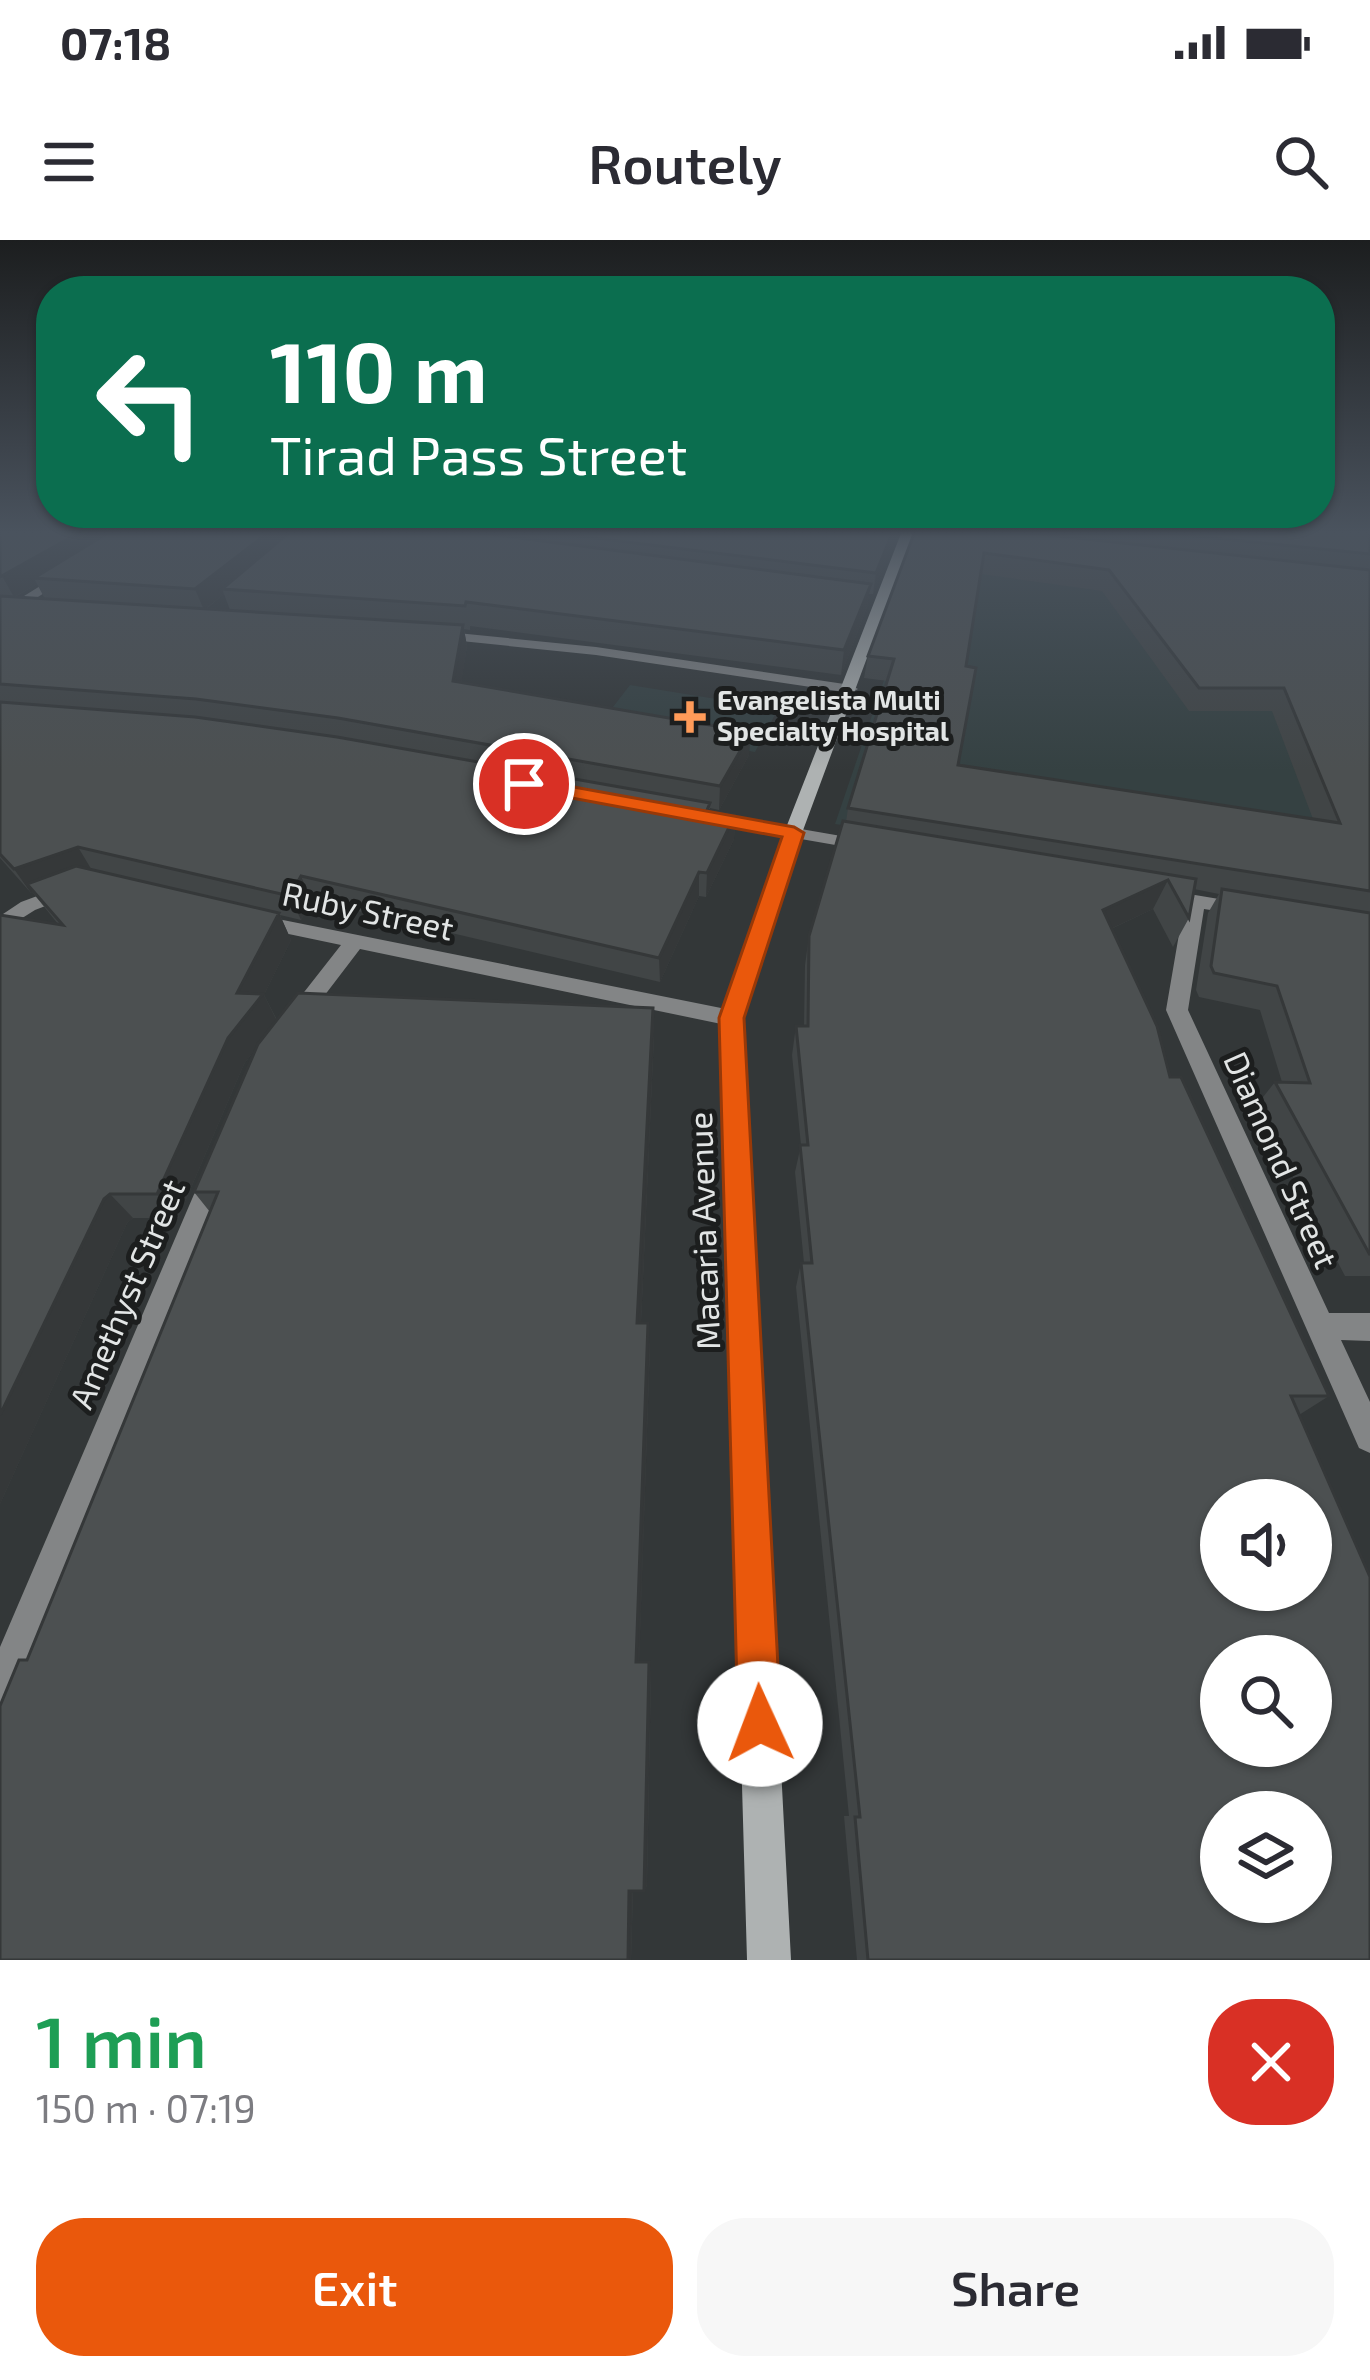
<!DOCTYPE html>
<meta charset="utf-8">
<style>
:root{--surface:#fff;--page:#f7f7f7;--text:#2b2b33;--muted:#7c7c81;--accent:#ea580c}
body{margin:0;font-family:"Exo 2",sans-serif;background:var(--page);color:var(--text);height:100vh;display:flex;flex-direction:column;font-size:45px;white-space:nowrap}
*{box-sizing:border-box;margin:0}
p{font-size:39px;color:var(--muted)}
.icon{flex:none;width:66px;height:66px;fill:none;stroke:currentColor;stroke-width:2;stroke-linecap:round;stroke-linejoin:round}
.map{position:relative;height:1720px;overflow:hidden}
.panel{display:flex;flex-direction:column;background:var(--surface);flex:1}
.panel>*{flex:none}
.banner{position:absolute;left:36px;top:36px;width:1299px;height:252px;border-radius:48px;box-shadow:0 3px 9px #0004;background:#0b6e4f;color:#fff;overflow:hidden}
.controls{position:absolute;left:1200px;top:1239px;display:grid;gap:24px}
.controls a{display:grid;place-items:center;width:132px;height:132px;border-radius:50%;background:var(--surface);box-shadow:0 3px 9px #0004;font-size:60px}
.pin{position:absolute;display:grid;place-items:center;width:102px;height:102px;color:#fff;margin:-51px;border:6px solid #fff;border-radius:50%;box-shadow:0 3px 12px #0007}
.me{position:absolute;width:132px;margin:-66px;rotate:358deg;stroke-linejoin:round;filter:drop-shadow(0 0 9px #0008)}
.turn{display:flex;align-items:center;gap:42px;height:252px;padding:0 36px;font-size:54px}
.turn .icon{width:156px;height:156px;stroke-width:2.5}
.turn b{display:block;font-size:84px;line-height:102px}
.round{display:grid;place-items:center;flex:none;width:126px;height:126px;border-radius:48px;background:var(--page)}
.overview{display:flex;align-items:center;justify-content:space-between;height:204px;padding:0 36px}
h1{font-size:72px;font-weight:600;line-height:90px;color:#1e9e55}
.primary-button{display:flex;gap:24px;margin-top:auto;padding:24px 36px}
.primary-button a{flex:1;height:138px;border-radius:48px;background:var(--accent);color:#fff;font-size:48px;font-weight:600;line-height:138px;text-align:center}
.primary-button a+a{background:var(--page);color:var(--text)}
.status{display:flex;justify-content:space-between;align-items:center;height:84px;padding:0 60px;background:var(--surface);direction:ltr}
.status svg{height:33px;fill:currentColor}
header{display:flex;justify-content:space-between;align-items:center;height:156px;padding:0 36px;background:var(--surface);font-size:54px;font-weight:600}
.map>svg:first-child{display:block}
.built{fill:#354142}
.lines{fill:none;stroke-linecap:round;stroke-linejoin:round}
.street{fill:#838586;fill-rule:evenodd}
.secondary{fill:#aeb2b2;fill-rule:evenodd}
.wall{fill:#414546;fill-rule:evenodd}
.shaded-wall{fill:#353839}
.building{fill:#4c5051;stroke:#353839;stroke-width:3;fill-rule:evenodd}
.route{fill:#ea580c;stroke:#983908;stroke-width:3}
.poi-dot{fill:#ff9b59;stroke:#1c1e1e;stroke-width:4.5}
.labels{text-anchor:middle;stroke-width:10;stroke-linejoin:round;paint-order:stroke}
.far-poi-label{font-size:27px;font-weight:bold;fill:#e2e5e5;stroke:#1c1e1e;text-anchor:start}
.street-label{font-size:33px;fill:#e2e5e5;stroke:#1c1e1e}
</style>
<div class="status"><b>07:18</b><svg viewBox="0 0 49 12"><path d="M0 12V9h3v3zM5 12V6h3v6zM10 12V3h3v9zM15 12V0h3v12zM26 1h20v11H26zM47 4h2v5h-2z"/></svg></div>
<header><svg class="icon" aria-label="menu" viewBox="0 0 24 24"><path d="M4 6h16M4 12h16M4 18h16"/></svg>Routely<svg class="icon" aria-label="search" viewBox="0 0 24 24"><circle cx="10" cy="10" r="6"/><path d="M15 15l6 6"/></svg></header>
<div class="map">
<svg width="1370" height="1720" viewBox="0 0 1370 1720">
<rect width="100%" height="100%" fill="#333738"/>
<path class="built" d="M 930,305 L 1370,354 L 1370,668 L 835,584 Z
M 630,445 L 778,469 L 755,512 L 599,485 Z"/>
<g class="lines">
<path class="street" d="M 61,333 L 71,336 L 0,381 L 0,371 Z
M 437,391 L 596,407 L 851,445 L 858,449 L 851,453 L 596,415 L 432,398 L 432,392 Z
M 704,572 L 870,601 L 879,606 L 870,611 L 698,581 L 698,573 Z
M 67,645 L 77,651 L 74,655 L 35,670 L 0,692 L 0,676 L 21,662 Z
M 1159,649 L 1243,663 L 1253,669 L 1243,675 L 1204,669 L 1188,770 L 1329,1073 L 1370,1073 L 1370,1101 L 1341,1100 L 1370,1162 L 1370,1213 L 1359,1208 L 1166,770 L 1184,665 L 1152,659 L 1152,651 Z
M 258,675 L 731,770 L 742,778 L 731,786 L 360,709 L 302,785 L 294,787 L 283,779 L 341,705 L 251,686 L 251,676 Z
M 214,927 L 223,930 L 227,938 L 13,1464 L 0,1470 L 0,1407 L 201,938 L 205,930 Z"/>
<path class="secondary" d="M 902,291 L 914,291 L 802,593 L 742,778 L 791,1720 L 747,1720 L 720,778 L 784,593 Z"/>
</g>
<path class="wall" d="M 0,291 L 896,291 L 873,354 L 869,354 L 867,367 L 841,435 L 470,386 L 470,390 L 464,389 L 467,406 L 461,442 L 749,515 L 719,570 L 710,568 L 710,571 L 735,575 L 734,599 L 706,657 L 699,656 L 660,742 L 311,660 L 301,680 L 280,675 L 291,700 L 264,755 L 277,780 L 653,768 L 654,796 L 641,1083 L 650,1105 L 639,1422 L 651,1430 L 647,1645 L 644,1651 L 633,1651 L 631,1720 L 0,1720 L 27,1420 L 210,972 L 194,952 L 256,808 L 244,824 L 178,978 L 133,978 L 127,983 L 0,1264 L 58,684 L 33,653 L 31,653 L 0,618 ZM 37,344 L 45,359 L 15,357 ZM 224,354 L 230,370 L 206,369 Z
M 915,291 L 1370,291 L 1370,1036 L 1345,1036 L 1256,866 L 1275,842 L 1282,842 L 1260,770 L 1199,757 L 1196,750 L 1208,673 L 1219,654 L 1194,649 L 1189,678 L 1173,707 L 1153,669 L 1111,689 L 1170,837 L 1329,1156 L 1299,1175 L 1370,1720 L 857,1720 L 844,1576 L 849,1576 L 796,1047 L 801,1023 L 804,1023 L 795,932 L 801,905 L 792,815 L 796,786 L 804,786 L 805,725 L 809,696 L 846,582 L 848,568 L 888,441 L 864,438 L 868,416 ZM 981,334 L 1102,351 L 1189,471 L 1272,471 L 1313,579 L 958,525 L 966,426 Z"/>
<path class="shaded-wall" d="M 82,291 L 124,291 L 34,338 L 37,344 L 14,357 L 2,336 Z
M 270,291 L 301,291 L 222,349 L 224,354 L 204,370 L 195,349 Z
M 893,291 L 896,291 L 895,298 L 873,354 L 876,333 Z
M 871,344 L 867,367 L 841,435 L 844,410 Z
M 463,385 L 467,406 L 458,464 L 453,441 Z
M 751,492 L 749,515 L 719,570 L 720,546 Z
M 735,575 L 734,599 L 706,657 L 707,633 Z
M 78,607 L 93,632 L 27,644 L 33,653 L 31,653 L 14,629 Z
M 699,632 L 699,656 L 660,742 L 659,718 Z
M 301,636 L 311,660 L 301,680 L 290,656 Z
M 1168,640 L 1153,669 L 1089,699 L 1103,670 Z
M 279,673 L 291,700 L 264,755 L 277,781 L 244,824 L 178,978 L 157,954 L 237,753 Z
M 653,768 L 654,796 L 640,1105 L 637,1083 Z
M 110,954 L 133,978 L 127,983 L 0,1264 L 0,1175 L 104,959 Z
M 648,1083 L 650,1105 L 639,1430 L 636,1422 Z
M 649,1422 L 651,1430 L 647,1645 L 644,1651 Z
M 633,1645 L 631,1720 L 628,1720 L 629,1651 Z"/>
<path class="building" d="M 0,291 L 82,291 L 0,337 Z
M 111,291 L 270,291 L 195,349 L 34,338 Z
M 291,291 L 467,291 L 871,344 L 844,410 L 466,362 L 465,366 L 222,349 Z
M 538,291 L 893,291 L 876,333 Z
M 915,291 L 1012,291 L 1370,330 L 1370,651 L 848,568 L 894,419 L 868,416 ZM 984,313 L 1109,330 L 1199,448 L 1284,448 L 1340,583 L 958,525 L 976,428 L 966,426 Z
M 1146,291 L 1370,291 L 1370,314 Z
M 0,356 L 463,385 L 453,441 L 751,492 L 720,546 L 338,478 L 196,459 L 0,444 Z
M 0,462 L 195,477 L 337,497 L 710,563 L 707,570 L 735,575 L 707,633 L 699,632 L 659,718 L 301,636 L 290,656 L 78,607 L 14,629 L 0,614 Z
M 843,581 L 1196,639 L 1189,678 L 1168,640 L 1103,670 L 1157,786 L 1170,837 L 1181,837 L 1329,1156 L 1291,1156 L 1370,1337 L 1370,1720 L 868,1720 L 855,1577 L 860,1577 L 801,1023 L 812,1023 L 800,905 L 808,905 L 796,786 L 808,786 L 809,696 ZM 1221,1260 L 1311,1260 L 1311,1350 L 1221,1350 ZM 1221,1416 L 1311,1416 L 1311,1506 L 1221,1506 ZM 1221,1572 L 1311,1572 L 1311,1662 L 1221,1662 Z
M 76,626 L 279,673 L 237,753 L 263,754 L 228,798 L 157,954 L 110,954 L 104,959 L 0,1175 L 0,675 L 63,685 L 27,644 Z
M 1222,649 L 1370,673 L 1370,1015 L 1275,842 L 1310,843 L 1277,746 L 1214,733 L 1211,726 Z
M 298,753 L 653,768 L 637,1083 L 648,1083 L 636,1422 L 649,1422 L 644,1651 L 629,1651 L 628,1720 L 0,1720 L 0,1466 L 19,1420 L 27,1420 L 218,952 L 194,952 L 258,804 Z"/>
<linearGradient id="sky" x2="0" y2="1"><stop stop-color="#1c1e1f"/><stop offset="0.55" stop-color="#4a535e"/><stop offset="1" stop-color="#4a535e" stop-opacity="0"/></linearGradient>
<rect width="1370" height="531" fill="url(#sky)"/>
<path class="route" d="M 524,538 L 794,587 L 804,593 L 744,778 L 781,1484 L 775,1500 L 760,1506 L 744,1500 L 738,1484 L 719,778 L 782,597 L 518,548 L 518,540 Z"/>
<path class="poi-dot" d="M684 459h12v12h12v12h-12v12h-12v-12h-12v-12h12z"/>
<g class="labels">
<g class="far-poi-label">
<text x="717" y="470">Evangelista Multi<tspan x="717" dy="31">Specialty Hospital</tspan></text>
</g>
<g class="street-label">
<text transform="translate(368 671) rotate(12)" y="12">Ruby Street</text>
<text transform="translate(1281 920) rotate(66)" y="12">Diamond Street</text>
<text transform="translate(704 991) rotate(-92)" y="12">Macaria Avenue</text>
<text transform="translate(127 1054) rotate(-67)" y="12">Amethyst Street</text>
</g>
</g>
</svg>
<div class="controls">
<a><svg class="icon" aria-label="sound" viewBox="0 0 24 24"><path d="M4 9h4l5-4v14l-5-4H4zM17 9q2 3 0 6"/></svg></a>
<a><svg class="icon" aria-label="search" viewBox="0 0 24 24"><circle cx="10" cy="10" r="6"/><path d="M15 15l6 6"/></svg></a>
<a><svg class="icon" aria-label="layers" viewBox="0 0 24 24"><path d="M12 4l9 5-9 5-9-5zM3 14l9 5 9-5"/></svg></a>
</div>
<div class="pin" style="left:524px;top:544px;background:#d93025"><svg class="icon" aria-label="arrive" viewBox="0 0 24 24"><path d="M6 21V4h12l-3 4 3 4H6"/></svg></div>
<svg class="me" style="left:760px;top:1484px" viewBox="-20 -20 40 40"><circle r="19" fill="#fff"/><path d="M0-13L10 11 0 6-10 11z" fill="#ea580c"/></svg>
<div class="banner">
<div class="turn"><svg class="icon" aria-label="left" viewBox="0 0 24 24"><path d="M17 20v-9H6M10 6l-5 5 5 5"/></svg><div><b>110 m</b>Tirad Pass Street</div></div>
</div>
</div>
<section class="panel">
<div class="overview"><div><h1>1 min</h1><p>150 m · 07:19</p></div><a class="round" style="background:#d93025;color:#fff"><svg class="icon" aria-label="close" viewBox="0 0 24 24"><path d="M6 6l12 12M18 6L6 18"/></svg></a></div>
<div class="primary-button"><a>Exit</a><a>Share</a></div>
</section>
